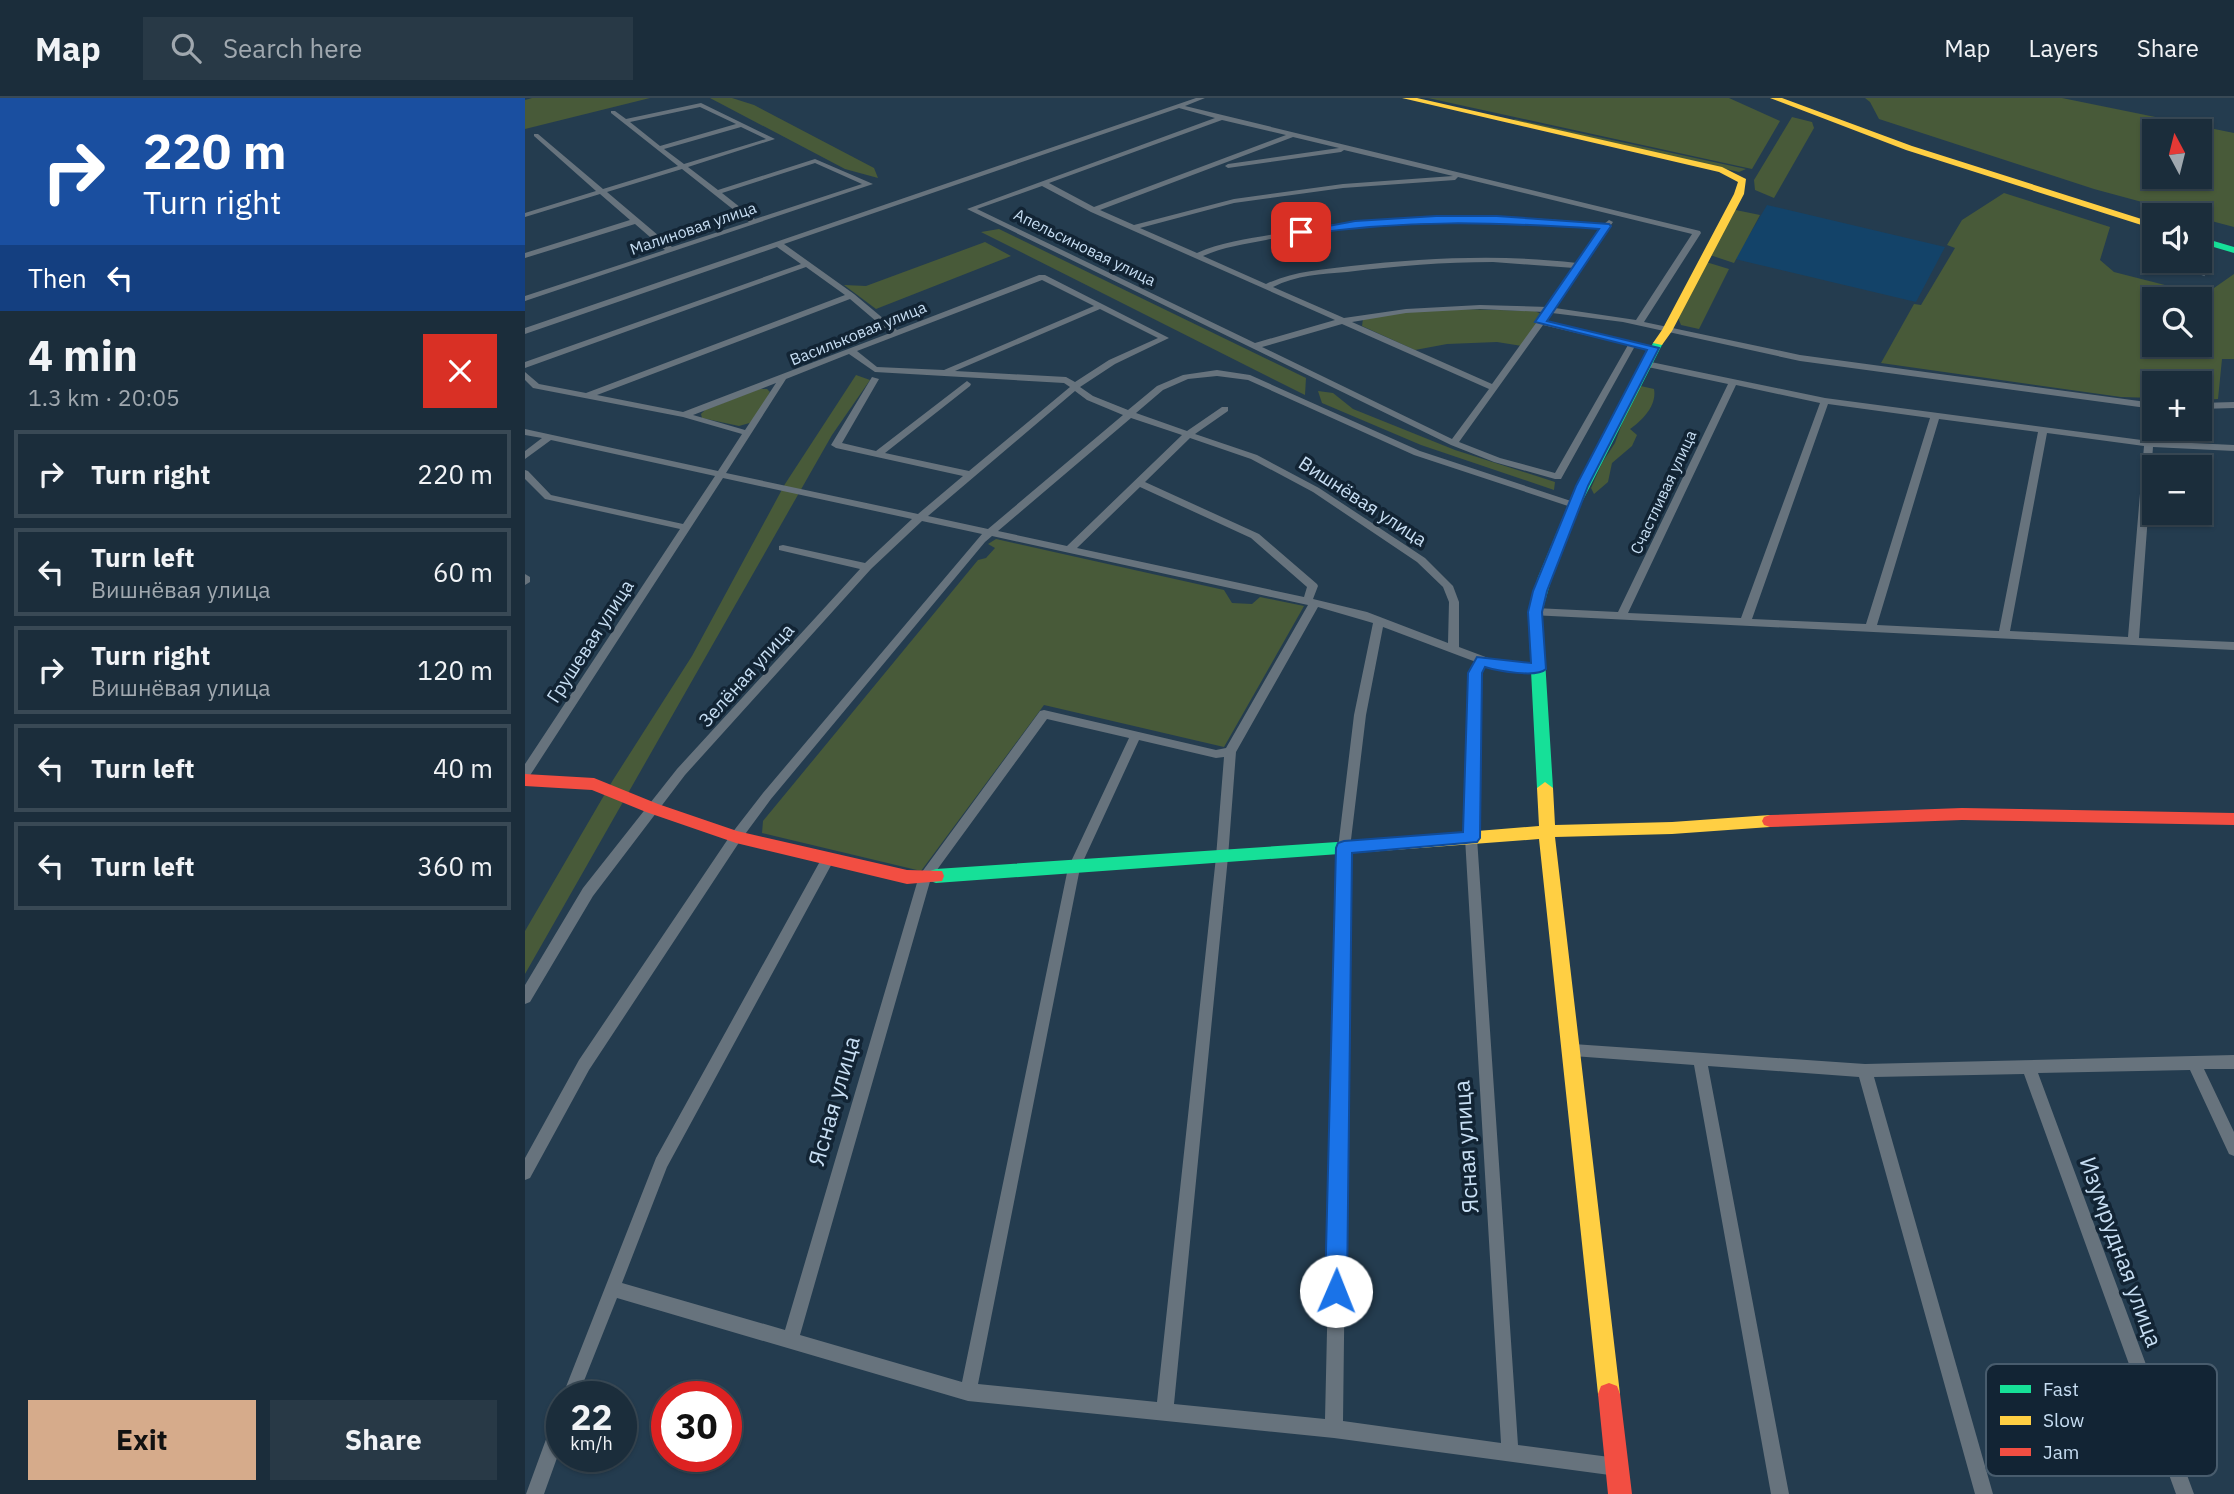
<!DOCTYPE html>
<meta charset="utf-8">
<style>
:root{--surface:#1b2d3b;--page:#283946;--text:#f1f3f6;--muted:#a0a8af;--line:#394955;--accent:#d6ab8b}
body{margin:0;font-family:"IBM Plex Sans",sans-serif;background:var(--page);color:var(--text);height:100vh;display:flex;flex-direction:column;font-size:26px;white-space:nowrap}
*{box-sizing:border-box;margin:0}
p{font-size:23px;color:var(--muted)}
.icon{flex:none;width:38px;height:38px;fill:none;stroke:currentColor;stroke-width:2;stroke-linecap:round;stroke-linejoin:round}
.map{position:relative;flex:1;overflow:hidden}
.panel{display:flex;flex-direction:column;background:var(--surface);width:525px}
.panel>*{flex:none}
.banner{background:#1a4fa0;color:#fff;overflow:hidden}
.needle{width:46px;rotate:353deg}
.tools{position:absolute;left:1617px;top:21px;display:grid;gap:14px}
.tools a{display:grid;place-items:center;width:70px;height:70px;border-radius:0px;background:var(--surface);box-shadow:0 2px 5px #0004,0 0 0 2px var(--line);font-size:35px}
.speed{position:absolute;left:21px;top:1283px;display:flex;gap:14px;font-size:35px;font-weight:700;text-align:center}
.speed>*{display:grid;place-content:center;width:91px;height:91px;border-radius:50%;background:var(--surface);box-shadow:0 2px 5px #0004,0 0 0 2px var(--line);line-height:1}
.speed small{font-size:18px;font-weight:400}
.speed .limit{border:10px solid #d22;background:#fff;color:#111}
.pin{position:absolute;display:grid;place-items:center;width:60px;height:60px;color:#fff;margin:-30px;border-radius:14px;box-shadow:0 4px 10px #0006}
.me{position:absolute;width:77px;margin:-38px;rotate:1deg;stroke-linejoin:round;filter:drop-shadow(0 0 5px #0008)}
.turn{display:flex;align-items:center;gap:24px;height:147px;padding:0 28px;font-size:32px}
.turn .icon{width:91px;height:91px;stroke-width:2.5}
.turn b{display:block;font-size:49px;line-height:60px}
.then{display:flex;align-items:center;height:66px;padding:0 28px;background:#0003;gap:14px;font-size:26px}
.round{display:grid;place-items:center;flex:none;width:74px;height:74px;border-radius:0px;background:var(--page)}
.overview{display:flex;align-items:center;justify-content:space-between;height:119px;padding:0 28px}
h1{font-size:42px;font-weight:700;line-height:52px}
.action{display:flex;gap:14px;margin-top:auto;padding:14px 28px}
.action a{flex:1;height:80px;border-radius:0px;background:var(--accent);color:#111;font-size:28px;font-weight:700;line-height:80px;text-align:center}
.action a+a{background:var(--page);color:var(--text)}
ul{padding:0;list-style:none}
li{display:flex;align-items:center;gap:21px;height:88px;margin:0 14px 10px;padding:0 14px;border:4px solid var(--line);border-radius:0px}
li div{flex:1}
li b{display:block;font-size:26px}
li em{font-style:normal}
header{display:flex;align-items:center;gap:42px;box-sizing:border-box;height:98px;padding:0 35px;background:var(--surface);border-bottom:2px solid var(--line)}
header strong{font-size:33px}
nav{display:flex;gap:38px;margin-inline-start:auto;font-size:24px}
.search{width:490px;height:63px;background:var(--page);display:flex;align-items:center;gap:18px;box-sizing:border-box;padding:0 24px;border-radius:0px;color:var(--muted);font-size:26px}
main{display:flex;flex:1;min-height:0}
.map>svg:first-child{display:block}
.built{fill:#134369}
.green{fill:#485a39;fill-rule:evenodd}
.building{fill:#415565;stroke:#526575;stroke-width:2}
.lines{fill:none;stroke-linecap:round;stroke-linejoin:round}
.street{fill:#67737d;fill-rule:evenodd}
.fast{fill:#16e098;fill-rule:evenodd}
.slow{fill:#ffcf43;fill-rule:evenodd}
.jam{fill:#f24e42;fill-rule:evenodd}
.route{fill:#1a73e8;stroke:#114b97;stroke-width:2}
.labels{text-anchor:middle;stroke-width:7;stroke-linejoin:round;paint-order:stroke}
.far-street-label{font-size:16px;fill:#c7def3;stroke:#122434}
.street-label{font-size:19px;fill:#c7def3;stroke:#122434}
.near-street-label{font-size:23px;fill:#c7def3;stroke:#122434}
.key{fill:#122434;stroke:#485c6d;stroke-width:2}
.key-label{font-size:19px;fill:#c7def3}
</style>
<header>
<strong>Map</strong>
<div class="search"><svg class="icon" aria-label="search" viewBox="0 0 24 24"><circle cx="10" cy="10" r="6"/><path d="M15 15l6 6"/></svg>Search here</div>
<nav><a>Map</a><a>Layers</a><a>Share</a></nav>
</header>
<main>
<section class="panel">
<div class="banner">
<div class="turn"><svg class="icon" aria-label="right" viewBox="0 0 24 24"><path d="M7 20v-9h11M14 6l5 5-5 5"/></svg><div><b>220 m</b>Turn right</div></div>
<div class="then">Then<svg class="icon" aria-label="left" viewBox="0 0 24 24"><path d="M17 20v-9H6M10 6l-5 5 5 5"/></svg></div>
</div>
<div class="overview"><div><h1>4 min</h1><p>1.3 km · 20:05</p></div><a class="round" style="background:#d93025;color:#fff"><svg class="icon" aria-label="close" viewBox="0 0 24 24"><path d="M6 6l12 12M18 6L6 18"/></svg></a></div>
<ul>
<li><svg class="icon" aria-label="right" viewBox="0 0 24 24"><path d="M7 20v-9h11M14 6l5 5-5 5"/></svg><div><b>Turn right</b></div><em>220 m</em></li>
<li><svg class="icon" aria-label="left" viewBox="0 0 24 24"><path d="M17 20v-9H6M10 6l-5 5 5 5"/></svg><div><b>Turn left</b><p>Вишнёвая улица</p></div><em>60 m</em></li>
<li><svg class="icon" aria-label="right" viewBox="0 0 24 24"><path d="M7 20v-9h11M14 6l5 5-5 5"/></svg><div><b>Turn right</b><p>Вишнёвая улица</p></div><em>120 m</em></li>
<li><svg class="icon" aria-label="left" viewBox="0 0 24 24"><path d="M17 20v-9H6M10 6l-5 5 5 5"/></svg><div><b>Turn left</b></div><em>40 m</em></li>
<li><svg class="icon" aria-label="left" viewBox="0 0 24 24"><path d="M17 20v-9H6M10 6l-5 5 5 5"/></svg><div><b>Turn left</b></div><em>360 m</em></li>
</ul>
<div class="action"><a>Exit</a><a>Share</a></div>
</section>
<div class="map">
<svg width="1709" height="1396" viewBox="0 0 1709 1396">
<rect width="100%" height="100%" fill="#243c4f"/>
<path class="built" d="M 1242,107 L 1420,149 L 1391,204 L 1210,161 Z"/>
<path class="green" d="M 7,0 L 125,0 L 0,31 L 0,2 Z
M 185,0 L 207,0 L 229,7 L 349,70 L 353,80 L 320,71 Z
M 903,0 L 1204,0 L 1255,23 L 1227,71 Z
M 1340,0 L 1537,0 L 1709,35 L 1709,129 L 1675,120 L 1675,117 L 1665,117 L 1569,91 L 1354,21 L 1345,4 ZM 1629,33 L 1675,33 L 1675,79 L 1629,79 Z
M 1267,19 L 1287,24 L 1289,30 L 1249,100 L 1230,92 L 1229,82 Z
M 990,21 L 1221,71 L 1214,74 L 988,22 Z
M 1479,95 L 1585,129 L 1575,162 L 1589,174 L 1679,197 L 1709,176 L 1709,261 L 1697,261 L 1693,301 L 1675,302 L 1675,285 L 1629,285 L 1629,300 L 1596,299 L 1356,265 L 1389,206 L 1396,207 L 1430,150 L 1422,147 L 1437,122 ZM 1629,201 L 1675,201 L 1675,247 L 1629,247 Z
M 1206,111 L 1235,117 L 1209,165 L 1185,157 Z
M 474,131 L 781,280 L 780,297 L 456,134 Z
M 460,144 L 486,158 L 351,211 L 319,187 L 341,188 Z
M 1181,164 L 1204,171 L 1174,231 L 1156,227 L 1151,215 Z
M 933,211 L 1010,213 L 1018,217 L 997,248 L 972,244 L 922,246 L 890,252 L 837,228 L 838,221 L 873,215 Z
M 331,277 L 345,282 L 307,337 L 0,876 L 0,833 L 88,682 L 167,558 L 260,386 Z
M 1111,287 L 1129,291 C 1132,307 1118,322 1105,331 L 1112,337 L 1107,348 L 1087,365 L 1083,384 L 1069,396 L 1066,390 L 1077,365 L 1090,345 Z
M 234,291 L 242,291 L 245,294 L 228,324 L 214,328 L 177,320 L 176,316 L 180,312 Z
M 793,293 L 808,295 L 828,311 L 930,352 L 1030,384 L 1029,392 L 896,347 L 797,305 Z
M 471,441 L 699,492 L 707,505 L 727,506 L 735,499 L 779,508 L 699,649 L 519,607 L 396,773 L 237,735 L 238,723 L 453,462 L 461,460 L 470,450 L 463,446 Z"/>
<path class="building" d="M 1644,163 L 1672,163 L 1686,167 L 1679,177 Z"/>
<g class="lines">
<path class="street" d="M 671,0 L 680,0 L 660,8 L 1175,133 L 1176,135 L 1119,224 L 1275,257 L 1629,305 L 1629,311 L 1275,263 L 1098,224 L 1027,215 L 1021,223 L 1133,250 L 1129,253 L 1110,248 L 1036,381 L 1030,381 L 969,364 L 926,347 L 442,111 L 690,20 L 654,10 L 259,146 L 329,196 L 372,232 L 514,177 L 520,177 L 644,240 L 590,266 L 555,289 L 568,298 L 603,312 L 632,288 L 658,277 L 692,272 L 725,277 L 895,353 L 1052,405 L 1052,409 L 1046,409 L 889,357 L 723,282 L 692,278 L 663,281 L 638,292 L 611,315 L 662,333 L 697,309 L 703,309 L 703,313 L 670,336 L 732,357 L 794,390 L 900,460 L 928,488 L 934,504 L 934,549 L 974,564 L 1013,567 L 1019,571 C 1008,579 973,572 960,567 L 956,575 L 952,740 L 993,1347 L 1092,1360 L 1098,1363 L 1101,1369 L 1098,1375 L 1092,1378 L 809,1340 L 443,1303 L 92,1200 L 53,1298 L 37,1299 L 131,1060 L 299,756 L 309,756 L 310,760 L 142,1069 L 97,1185 L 260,1232 L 394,778 L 515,613 L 519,612 L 691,652 L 701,650 L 783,507 L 467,438 L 460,444 L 246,701 L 215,743 L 64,972 L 5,1080 L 0,1082 L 0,1060 L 54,962 L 207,735 L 238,695 L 457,436 L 397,423 L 346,471 L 160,677 L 68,798 L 5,904 L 0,906 L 0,887 L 58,790 L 152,671 L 335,471 L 254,452 L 254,448 L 258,447 L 340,465 L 387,421 L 198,380 L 4,679 L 0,681 L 0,666 L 155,431 L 20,401 L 0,381 L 0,372 L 3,373 L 26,397 L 158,426 L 190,378 L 26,342 L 0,361 L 0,353 L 17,340 L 0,337 L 0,331 L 193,373 L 217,336 L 158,319 L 8,290 L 0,282 L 0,274 L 14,286 L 61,295 L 320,197 L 281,169 L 0,270 L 0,264 L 276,166 L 252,149 L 0,236 L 0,230 ZM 697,22 L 761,37 L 569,109 L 524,85 ZM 768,39 L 814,50 L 703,66 L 700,68 L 703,70 L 816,54 L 819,52 L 928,78 L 818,86 L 709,101 L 609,127 L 575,112 ZM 933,79 L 1167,136 L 1111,222 L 1030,210 L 1088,124 L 1084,122 L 1079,126 C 969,115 859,114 750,136 C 724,141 696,144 672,155 L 615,130 L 709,105 L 818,90 L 930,82 ZM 517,88 L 566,114 L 810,222 L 730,245 L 452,111 ZM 907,122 L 994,123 L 1076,130 L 1052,165 C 976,156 902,160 826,168 C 797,172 768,173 741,186 L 678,158 C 698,149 720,146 741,142 C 796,131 851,125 907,122 ZM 968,164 L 1049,170 L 1023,209 L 955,207 L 881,211 L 819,220 L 748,189 C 771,177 797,176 822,174 C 871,168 919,164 968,164 ZM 517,182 L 569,208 L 419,272 L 352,269 L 332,253 ZM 325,201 L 365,235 L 158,314 L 72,297 ZM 575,211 L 633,240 L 584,262 L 550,284 L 541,279 L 430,273 ZM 955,211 L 1019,214 L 967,286 L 827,224 L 881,215 ZM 817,226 L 964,291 L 927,341 L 737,249 ZM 1018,227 L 1103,247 L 1030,375 L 975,360 L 934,344 ZM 324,256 L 350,274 L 539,285 L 545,289 L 444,373 L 360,355 L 445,288 L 446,286 L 442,283 L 351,353 L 317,345 L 354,281 L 347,279 L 306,347 L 311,350 L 438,378 L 393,416 L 201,375 L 261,281 ZM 251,285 L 220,332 L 168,317 ZM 550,293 L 562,302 L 598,317 L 463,431 L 403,418 ZM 606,320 L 657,337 L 542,448 L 473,433 ZM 665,340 L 726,361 L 788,394 L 892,464 L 918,489 L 924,504 L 923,545 L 842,514 L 788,501 L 793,488 L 792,486 L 734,436 L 620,384 ZM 615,389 L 726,440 L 782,489 L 779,499 L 552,450 ZM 793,509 L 848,525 L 829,617 L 813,750 L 800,1321 L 649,1306 L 703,759 L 711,654 ZM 858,529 L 951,564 L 944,575 L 940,740 L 976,1345 L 818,1323 L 825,750 L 841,617 ZM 522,621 L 604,640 L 543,770 L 437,1284 L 275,1237 L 406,780 ZM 614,642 L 691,660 L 699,659 L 691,759 L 632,1304 L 453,1286 L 555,770 Z
M 176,5 L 250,41 L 163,69 L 193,92 L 290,61 L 348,86 L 0,203 L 0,198 L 140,152 L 110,126 L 0,160 L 0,155 L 105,122 L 75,96 L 0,119 L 0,115 L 71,93 L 9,38 L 9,36 L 13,36 L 78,91 L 153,68 L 86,15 L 86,13 L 90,13 L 101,21 ZM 175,9 L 211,26 L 135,48 L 105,24 ZM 216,29 L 241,41 L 159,66 L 139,51 ZM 290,65 L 337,86 L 230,121 L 197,95 ZM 157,71 L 224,124 L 147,149 L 82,94 Z
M 1121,263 L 1300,300 L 1624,343 L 1709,347 L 1709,353 L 1628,349 L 1614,540 L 1709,544 L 1709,552 L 1006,517 L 1005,514 L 1010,510 L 1093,514 L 1203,286 L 1118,268 L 1117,266 ZM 1211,287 L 1295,305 L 1216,520 L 1103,515 ZM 1303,306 L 1405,320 L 1341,526 L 1227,521 ZM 1414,321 L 1513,334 L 1474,533 L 1352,527 ZM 1522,335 L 1619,348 L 1603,539 L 1485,533 Z
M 1709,304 L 1709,310 L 1675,311 L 1675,305 Z
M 0,476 L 5,479 L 5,484 L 0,487 Z
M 1048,946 L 1340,966 L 1709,957 L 1709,971 L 1679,971 L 1709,1034 L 1709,1058 L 1704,1056 L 1665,972 L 1513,975 L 1669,1396 L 1651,1396 L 1499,976 L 1349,979 L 1468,1396 L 1450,1396 L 1334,979 L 1183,968 L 1264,1396 L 1246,1396 L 1169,967 L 1048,958 L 1043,957 L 1041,952 L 1043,947 Z
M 37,1311 L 37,1346 L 19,1396 L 1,1396 L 31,1314 Z"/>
<path class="fast" d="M 1675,139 L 1709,149 L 1709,155 L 1675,145 Z
M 1133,242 L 1138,245 L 1053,412 L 1027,479 L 1017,514 L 1028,690 L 1020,696 L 1012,690 L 1003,514 L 1013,479 L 1041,412 L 1128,245 Z
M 842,742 L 848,743 L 850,748 L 848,753 L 842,754 L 411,785 L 405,783 L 403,778 L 405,773 L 411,771 Z"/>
<path class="slow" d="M 877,0 L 892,0 L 1197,69 L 1221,81 L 1219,96 L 1147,233 L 1137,247 L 1128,245 L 1137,232 L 1209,96 L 1213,84 L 1194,74 Z
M 1245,0 L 1257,0 L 1387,48 L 1629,125 L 1629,131 L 1381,52 Z
M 1020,684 L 1028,690 L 1030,727 L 1147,724 L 1245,717 L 1251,719 L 1253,723 L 1251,727 L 1245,729 L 1147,736 L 1030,739 L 1095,1296 L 1092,1304 L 1084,1307 L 1076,1304 L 1073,1296 L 1014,741 L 842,754 L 836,753 L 834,748 L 836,743 L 842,742 L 1014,728 L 1012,690 Z"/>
<path class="jam" d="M 0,676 L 69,680 L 133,706 L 212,733 L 382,772 L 417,773 L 419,778 L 417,783 L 382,786 L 211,745 L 121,714 L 67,692 L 0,688 Z
M 1437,710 L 1709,715 L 1709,727 L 1437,722 L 1245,729 L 1239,727 L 1237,723 L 1239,719 L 1245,717 Z
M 1084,1285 L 1092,1288 L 1095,1296 L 1107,1396 L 1083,1396 L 1073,1296 L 1076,1288 Z"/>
</g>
<path class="route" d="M 911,118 L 972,118 L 1084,126 L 1086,128 L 1022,223 L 1134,250 L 1063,388 L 1022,493 L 1017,514 L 1021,571 C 1012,580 973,573 960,569 L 957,575 L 955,740 L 952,744 L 827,755 L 822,1193 L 819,1200 L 811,1203 L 804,1200 L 800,1193 L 811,750 L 813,745 L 819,743 L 938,734 L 943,575 L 952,559 L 1006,565 L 1003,514 L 1008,493 L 1051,388 L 1122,252 L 1010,224 L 1074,131 C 969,124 881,121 776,137 L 771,134 L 830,123 Z"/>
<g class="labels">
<g class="far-street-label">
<text transform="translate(168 130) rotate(-19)" y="6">Малиновая улица</text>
<text transform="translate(560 149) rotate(26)" y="6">Апельсиновая улица</text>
<text transform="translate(333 235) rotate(-22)" y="6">Васильковая улица</text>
<text transform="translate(1138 394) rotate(-65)" y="6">Счастливая улица</text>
</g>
<g class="street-label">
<text transform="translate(838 403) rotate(33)" y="7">Вишнёвая улица</text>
<text transform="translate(65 543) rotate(-57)" y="7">Грушевая улица</text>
<text transform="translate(221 577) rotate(-48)" y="7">Зелёная улица</text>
</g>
<g class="near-street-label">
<text transform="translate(309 1003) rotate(-74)" y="8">Ясная улица</text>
<text transform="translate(941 1049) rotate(-94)" y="8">Ясная улица</text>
<text transform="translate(1596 1154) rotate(70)" y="8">Изумрудная улица</text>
</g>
</g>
<rect x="1461" y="1266" width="231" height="112" rx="10" class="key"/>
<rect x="1475" y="1287" width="31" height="8" fill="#16e098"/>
<rect x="1475" y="1318" width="31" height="9" fill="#ffcf43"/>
<rect x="1475" y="1350" width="31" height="8" fill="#f24e42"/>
<g class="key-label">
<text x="1518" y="1298">Fast</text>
<text x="1518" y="1329">Slow</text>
<text x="1518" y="1361">Jam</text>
</g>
</svg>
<div class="tools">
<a><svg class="needle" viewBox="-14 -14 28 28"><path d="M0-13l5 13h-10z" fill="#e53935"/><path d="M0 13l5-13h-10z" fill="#a0a8af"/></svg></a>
<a><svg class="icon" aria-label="sound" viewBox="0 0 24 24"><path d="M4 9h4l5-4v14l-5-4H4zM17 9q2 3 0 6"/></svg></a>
<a><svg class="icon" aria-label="search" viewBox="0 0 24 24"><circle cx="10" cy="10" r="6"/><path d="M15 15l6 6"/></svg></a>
<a>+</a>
<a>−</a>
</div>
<div class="speed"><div>22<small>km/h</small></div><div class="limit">30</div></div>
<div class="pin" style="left:776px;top:134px;background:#d93025"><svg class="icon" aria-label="arrive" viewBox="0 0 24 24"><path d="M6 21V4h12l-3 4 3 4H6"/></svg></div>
<svg class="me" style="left:811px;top:1193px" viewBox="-20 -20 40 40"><circle r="19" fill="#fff"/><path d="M0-13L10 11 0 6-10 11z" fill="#1a73e8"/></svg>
</div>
</main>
